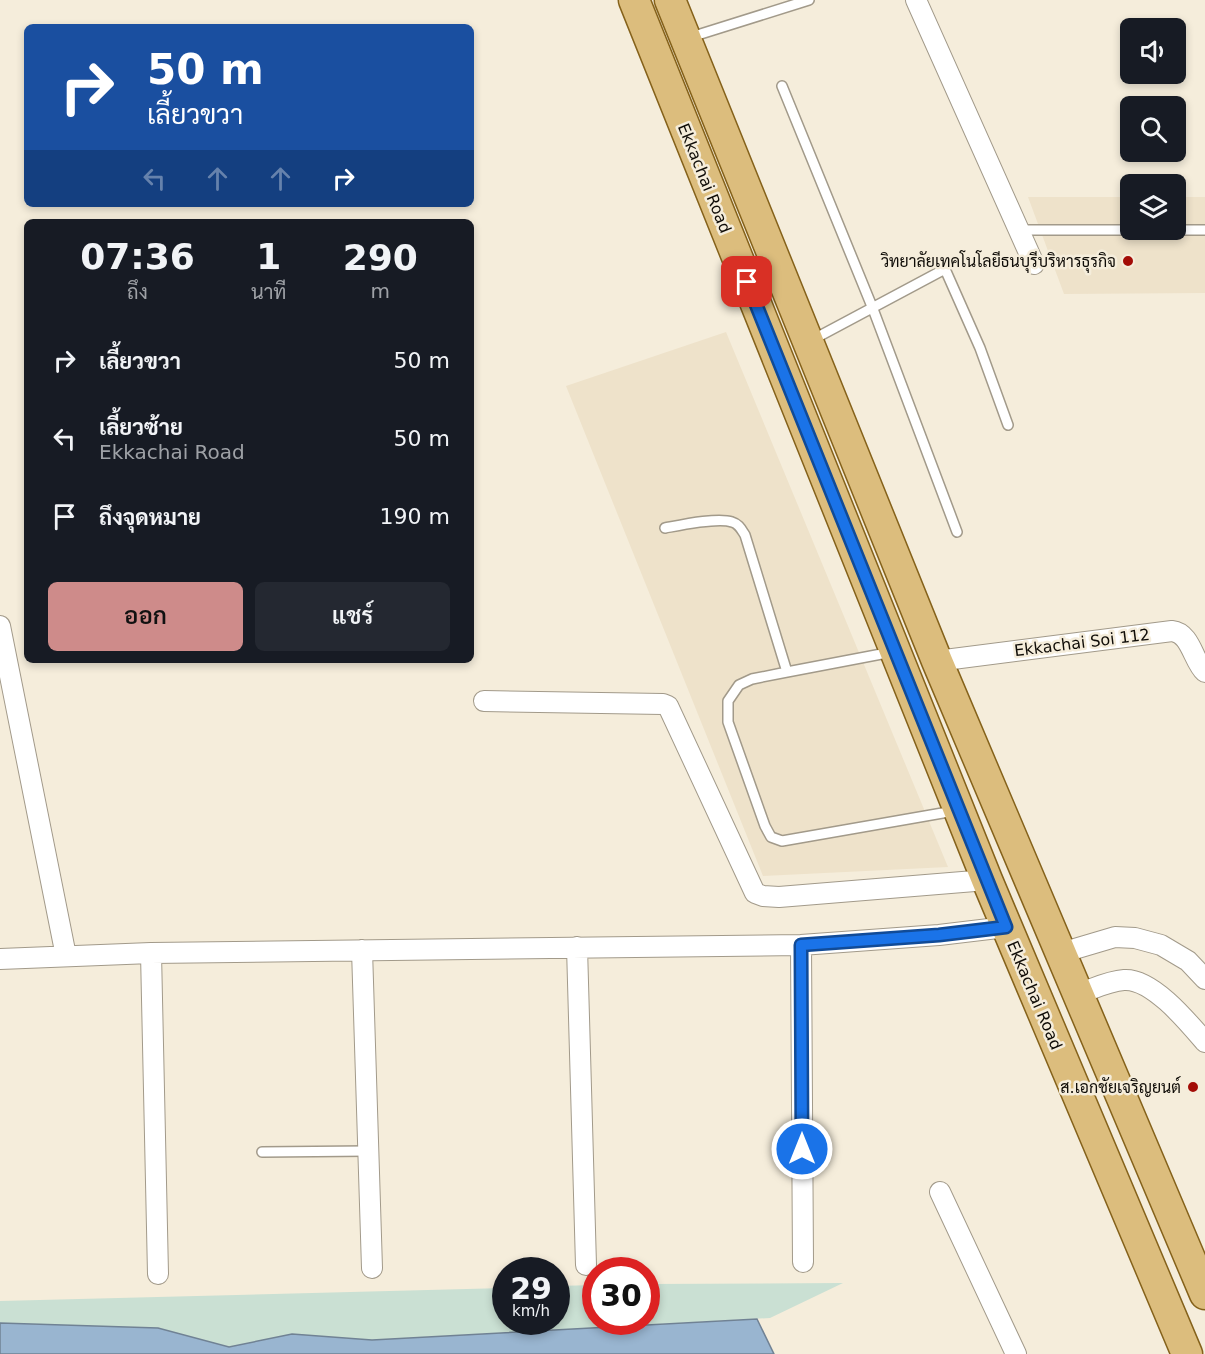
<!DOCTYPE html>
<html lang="th">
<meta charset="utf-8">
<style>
:root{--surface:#171b24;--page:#242831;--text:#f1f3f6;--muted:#9ea1a6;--accent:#ce8b8a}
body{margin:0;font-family:"DejaVu Sans",Sarabun,sans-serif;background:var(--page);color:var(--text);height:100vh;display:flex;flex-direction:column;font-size:22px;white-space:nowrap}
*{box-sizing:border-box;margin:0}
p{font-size:20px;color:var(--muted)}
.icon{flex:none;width:33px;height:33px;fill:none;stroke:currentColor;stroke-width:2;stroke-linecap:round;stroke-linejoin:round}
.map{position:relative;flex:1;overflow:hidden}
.side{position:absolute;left:24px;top:219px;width:450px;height:444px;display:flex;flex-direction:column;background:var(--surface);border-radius:9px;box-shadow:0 3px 9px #0003}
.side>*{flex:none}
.banner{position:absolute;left:24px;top:24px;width:450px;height:183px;border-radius:9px;box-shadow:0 3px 9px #0003;background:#1a4fa0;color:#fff;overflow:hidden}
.fabs{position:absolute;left:1120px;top:18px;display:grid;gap:12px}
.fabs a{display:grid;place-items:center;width:66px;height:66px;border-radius:9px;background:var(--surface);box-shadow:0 3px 9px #0003;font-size:30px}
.speed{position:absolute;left:492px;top:1257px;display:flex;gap:12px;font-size:30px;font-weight:700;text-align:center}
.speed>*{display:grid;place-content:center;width:78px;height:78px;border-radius:50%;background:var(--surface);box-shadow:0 3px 9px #0003;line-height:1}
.speed small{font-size:15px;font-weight:400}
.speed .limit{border:9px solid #d22;background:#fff;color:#111}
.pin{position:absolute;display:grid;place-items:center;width:51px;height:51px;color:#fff;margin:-26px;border-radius:12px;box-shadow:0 3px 9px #0006}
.me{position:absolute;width:66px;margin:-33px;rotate:0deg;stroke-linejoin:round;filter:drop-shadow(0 0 4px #0008)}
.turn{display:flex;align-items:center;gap:21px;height:126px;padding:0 24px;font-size:27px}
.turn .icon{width:78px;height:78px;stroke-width:2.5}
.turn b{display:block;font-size:42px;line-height:51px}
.lanes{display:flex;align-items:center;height:57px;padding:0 24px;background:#0003;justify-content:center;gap:30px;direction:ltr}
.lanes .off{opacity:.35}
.eta{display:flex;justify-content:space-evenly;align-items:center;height:102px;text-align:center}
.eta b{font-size:36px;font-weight:600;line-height:42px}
.button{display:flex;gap:12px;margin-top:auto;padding:12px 24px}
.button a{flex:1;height:69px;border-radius:9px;background:var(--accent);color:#111;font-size:24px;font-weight:600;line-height:69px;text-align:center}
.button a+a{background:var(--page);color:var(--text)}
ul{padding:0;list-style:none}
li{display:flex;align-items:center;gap:18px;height:78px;padding:0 24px}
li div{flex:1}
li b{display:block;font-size:22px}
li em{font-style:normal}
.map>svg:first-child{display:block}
.built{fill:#eee2ca}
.green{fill:#cae0d3}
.water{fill:#99b5d0;stroke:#708294;stroke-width:1.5}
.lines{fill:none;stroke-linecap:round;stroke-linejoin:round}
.lane-casing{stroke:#a29a8a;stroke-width:12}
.street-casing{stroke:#a29a8a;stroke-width:22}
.primary-casing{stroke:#85621b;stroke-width:33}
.lane{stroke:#fff;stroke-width:9}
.street{stroke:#fff;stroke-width:20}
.primary{stroke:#dcbd7d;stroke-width:30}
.route-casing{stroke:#114b97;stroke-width:15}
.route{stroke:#1a73e8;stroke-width:10}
.poi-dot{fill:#a30c06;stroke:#f5eddb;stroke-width:2}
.labels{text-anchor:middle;stroke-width:5;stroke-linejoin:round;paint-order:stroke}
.street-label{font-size:16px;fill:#0f0c07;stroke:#f5eddb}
.poi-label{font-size:16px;fill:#0f0c07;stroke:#f5eddb;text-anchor:end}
</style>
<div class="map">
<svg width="1205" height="1354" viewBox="0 0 1205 1354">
<rect width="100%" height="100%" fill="#f5eddb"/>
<path class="built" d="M 1028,197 L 1131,197 L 1131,230 L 1176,230 L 1176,197 L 1205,197 L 1205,293 L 1064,294 Z
M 726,332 L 948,867 L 763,876 L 566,386 Z"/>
<path class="green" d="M 843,1283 L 770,1318 L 372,1340 L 292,1334 L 229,1347 L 158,1328 L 0,1323 L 0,1301 L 505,1288 L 506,1322 L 556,1322 L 557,1286 L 595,1285 L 596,1322 L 646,1322 L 647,1284 Z"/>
<path class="water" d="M 757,1319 L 774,1354 L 0,1354 L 0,1323 L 158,1328 L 229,1347 L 292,1334 L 372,1340 Z"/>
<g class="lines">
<defs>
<path id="lane" d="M 691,37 L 809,0
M 782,86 L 873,309 L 957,532
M 1019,230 L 1205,230
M 812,340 L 945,269 L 980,348 L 1008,425
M 665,528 C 681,525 718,517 732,522 C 739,524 741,529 745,535 L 787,672
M 892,652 L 787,672 L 752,679 L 739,685 L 728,701 L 728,722 L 765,826 L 771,837 L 782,841 L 954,811
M 262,1152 L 368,1151"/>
<path id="street" d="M 916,0 L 1034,264
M 0,626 L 66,956
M 937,661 L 1172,631 C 1191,633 1193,661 1205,672
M 484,701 L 663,704 L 668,706 L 755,893 L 763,896 L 779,897 L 987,880
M 801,945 L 803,1262
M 577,947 L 586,1265
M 362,950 L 372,1268
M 151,953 L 158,1274
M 1061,953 L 1115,937 L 1135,938 L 1161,945 L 1188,961 L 1205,979
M 0,959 L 151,953 L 801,945 L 939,935 L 1006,927
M 1078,994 C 1093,989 1108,981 1124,980 C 1152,978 1188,1022 1205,1042
M 940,1192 L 1016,1354"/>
<path id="primary" d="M 634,0 L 987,880 L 1187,1354
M 670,0 L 937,661 L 1205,1294"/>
</defs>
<use href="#lane" class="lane-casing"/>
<use href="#street" class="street-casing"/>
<use href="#primary" class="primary-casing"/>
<use href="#lane" class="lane"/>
<use href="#street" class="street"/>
<use href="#primary" class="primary"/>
</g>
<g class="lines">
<defs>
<path id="route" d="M 747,282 L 1006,927 L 939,935 L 801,945 L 802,1149"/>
</defs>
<use href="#route" class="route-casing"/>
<use href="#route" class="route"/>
</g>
<g class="poi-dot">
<circle cx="1128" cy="261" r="6"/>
<circle cx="1193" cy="1087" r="6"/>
</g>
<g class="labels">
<g class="street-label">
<text transform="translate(705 178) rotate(68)" y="6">Ekkachai Road</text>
<text transform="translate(1082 642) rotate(-7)" y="6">Ekkachai Soi 112</text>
<text transform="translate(1035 995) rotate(67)" y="6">Ekkachai Road</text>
</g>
<g class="poi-label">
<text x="1116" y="267">วิทยาลัยเทคโนโลยีธนบุรีบริหารธุรกิจ</text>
<text x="1181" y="1093">ส.เอกชัยเจริญยนต์</text>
</g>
</g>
</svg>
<div class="fabs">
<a><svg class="icon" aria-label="sound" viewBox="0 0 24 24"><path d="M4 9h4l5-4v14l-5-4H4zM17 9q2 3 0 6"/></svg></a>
<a><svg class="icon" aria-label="search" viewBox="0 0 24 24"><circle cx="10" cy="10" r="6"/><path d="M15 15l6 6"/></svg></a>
<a><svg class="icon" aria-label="layers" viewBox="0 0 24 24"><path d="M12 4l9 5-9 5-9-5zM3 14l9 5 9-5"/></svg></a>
</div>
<div class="speed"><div>29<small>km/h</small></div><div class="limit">30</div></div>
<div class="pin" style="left:747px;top:282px;background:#d93025"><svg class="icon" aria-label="arrive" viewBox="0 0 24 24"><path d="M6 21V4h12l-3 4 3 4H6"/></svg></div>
<svg class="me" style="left:802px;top:1149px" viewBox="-20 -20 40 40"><circle r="17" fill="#1a73e8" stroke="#fff" stroke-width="3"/><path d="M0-11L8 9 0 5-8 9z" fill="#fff"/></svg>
<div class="banner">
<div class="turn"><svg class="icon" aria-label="right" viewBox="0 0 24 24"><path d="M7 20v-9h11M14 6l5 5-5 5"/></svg><div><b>50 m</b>เลี้ยวขวา</div></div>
<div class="lanes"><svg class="icon off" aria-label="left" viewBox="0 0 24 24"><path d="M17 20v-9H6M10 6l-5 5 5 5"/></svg><svg class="icon off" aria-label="ahead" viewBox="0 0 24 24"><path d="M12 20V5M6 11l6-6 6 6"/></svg><svg class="icon off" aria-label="ahead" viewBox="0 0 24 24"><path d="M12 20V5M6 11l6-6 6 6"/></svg><svg class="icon" aria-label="right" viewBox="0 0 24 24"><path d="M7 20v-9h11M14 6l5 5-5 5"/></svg></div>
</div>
<section class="side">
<div class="eta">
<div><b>07:36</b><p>ถึง</p></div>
<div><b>1</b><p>นาที</p></div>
<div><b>290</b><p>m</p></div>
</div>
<ul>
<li><svg class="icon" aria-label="right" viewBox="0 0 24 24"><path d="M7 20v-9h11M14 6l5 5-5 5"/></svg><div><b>เลี้ยวขวา</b></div><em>50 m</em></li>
<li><svg class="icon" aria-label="left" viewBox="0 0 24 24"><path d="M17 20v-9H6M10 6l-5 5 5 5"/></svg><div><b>เลี้ยวซ้าย</b><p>Ekkachai Road</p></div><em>50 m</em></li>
<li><svg class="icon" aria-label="arrive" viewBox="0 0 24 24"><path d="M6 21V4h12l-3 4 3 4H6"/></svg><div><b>ถึงจุดหมาย</b></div><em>190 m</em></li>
</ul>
<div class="button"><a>ออก</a><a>แชร์</a></div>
</section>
</div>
